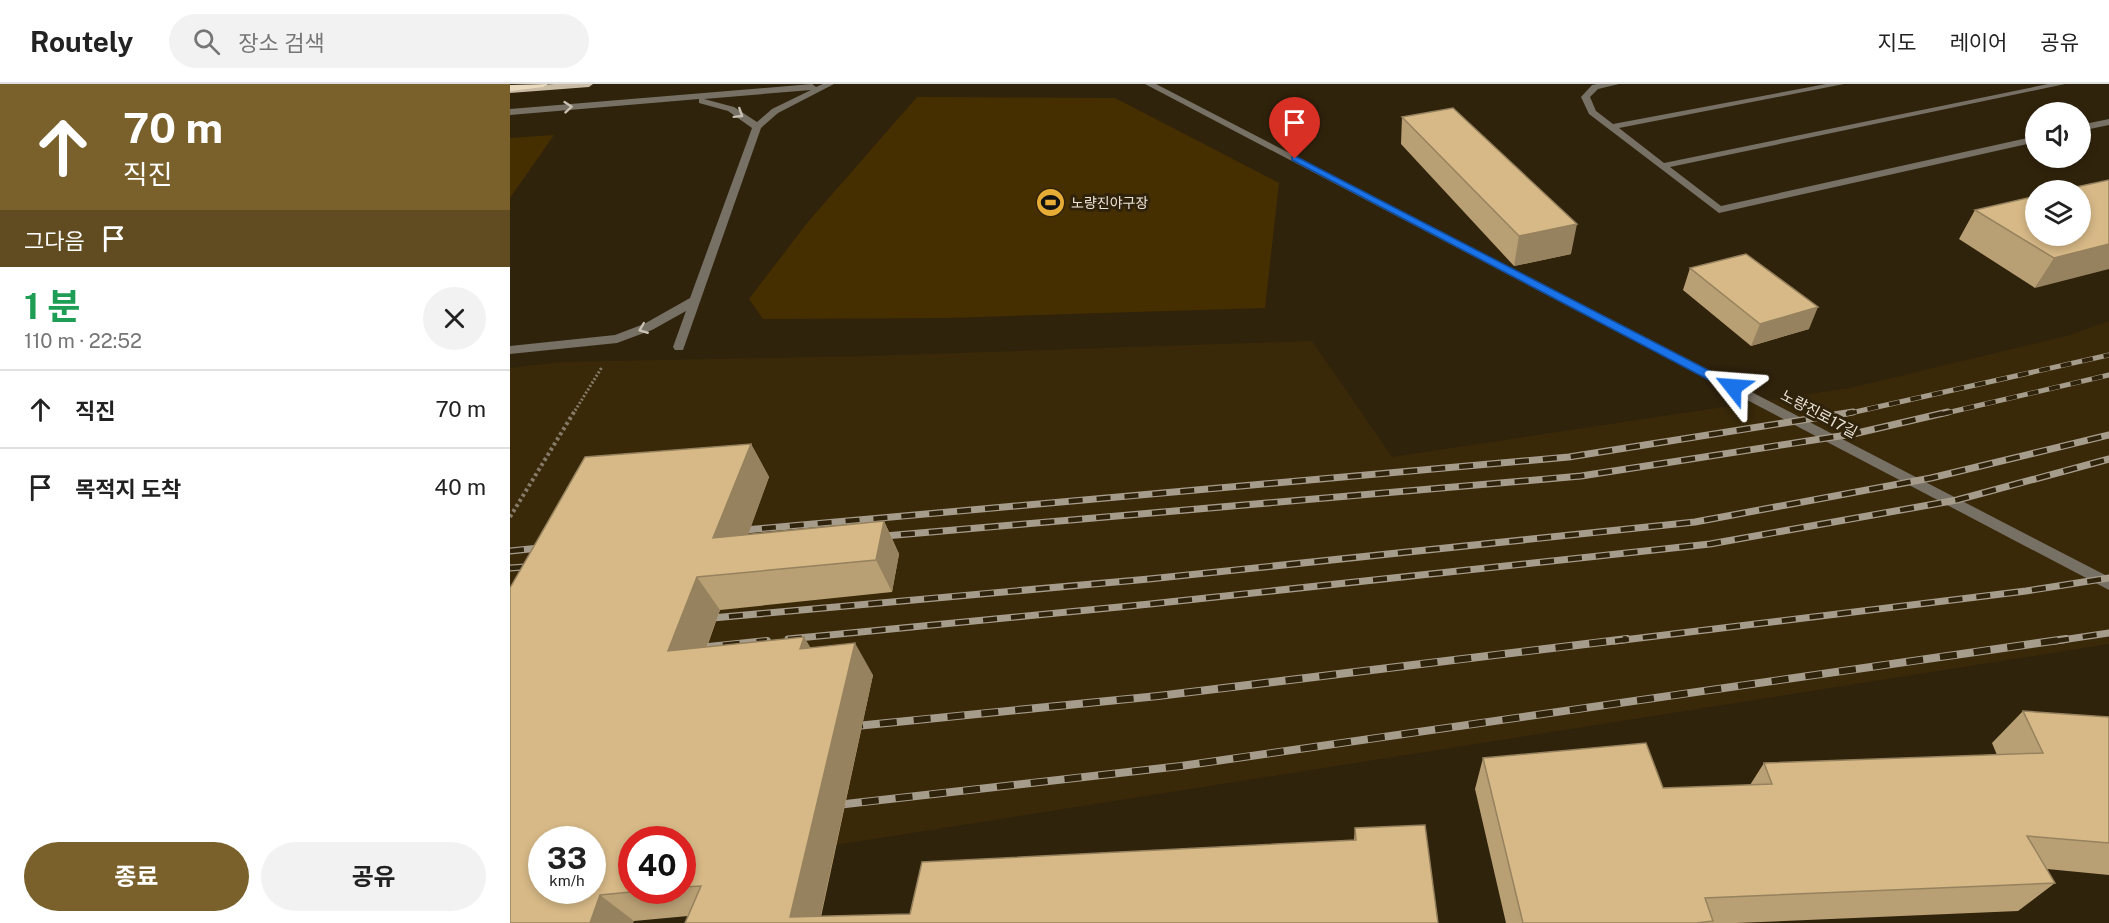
<!DOCTYPE html>
<html lang="ko">
<meta charset="utf-8">
<style>
:root{--surface:#fff;--page:#f2f2f2;--text:#222;--muted:#767676;--line:#e0e0e0;--accent:#7a602b}
body{margin:0;font-family:"Public Sans","Noto Sans KR",sans-serif;background:var(--page);color:var(--text);height:100vh;display:flex;flex-direction:column;font-size:22px;white-space:nowrap}
*{box-sizing:border-box;margin:0}
p{font-size:20px;color:var(--muted)}
.icon{flex:none;width:33px;height:33px;fill:none;stroke:currentColor;stroke-width:2;stroke-linecap:round;stroke-linejoin:round}
.map{position:relative;flex:1;overflow:hidden}
.sheet{display:flex;flex-direction:column;background:var(--surface);width:510px}
.sheet>*{flex:none}
.guide{background:#7a602b;color:#fff;overflow:hidden}
.fabs{position:absolute;left:1515px;top:18px;display:grid;gap:12px}
.fabs a{display:grid;place-items:center;width:66px;height:66px;border-radius:50%;background:var(--surface);box-shadow:0 3px 9px #0003;font-size:30px}
.speed{position:absolute;left:18px;top:742px;display:flex;gap:12px;font-size:30px;font-weight:700;text-align:center}
.speed>*{display:grid;place-content:center;width:78px;height:78px;border-radius:50%;background:var(--surface);box-shadow:0 3px 9px #0003;line-height:1}
.speed small{font-size:15px;font-weight:400}
.speed .limit{border:9px solid #d22;background:#fff;color:#111}
.pin{position:absolute;display:grid;place-items:center;width:51px;height:51px;color:#fff;margin:-62px -26px;border-radius:50% 50% 50% 0;rotate:-45deg;box-shadow:0 0 6px #0007}
.pin .icon{rotate:45deg}
.me{position:absolute;width:66px;margin:-33px;rotate:298deg;stroke-linejoin:round;filter:drop-shadow(0 0 4px #0008)}
.turn{display:flex;align-items:center;gap:21px;height:126px;padding:0 24px;font-size:27px}
.turn .icon{width:78px;height:78px;stroke-width:2.5}
.turn b{display:block;font-size:42px;line-height:51px}
.then{display:flex;align-items:center;height:57px;padding:0 24px;background:#0003;gap:12px;font-size:22px}
.round{display:grid;place-items:center;flex:none;width:63px;height:63px;border-radius:32px;background:var(--page)}
.head{display:flex;align-items:center;justify-content:space-between;height:102px;padding:0 24px}
h1{font-size:36px;font-weight:700;line-height:45px;color:#1e9e55}
.primary-button{display:flex;gap:12px;margin-top:auto;padding:12px 24px}
.primary-button a{flex:1;height:69px;border-radius:36px;background:var(--accent);color:#fff;font-size:24px;font-weight:700;line-height:69px;text-align:center}
.primary-button a+a{background:var(--page);color:var(--text)}
ul{padding:0;list-style:none}
li{display:flex;align-items:center;gap:18px;height:78px;padding:0 24px;border-top:2px solid var(--line)}
li div{flex:1}
li b{display:block;font-size:22px}
li em{font-style:normal}
header{display:flex;align-items:center;gap:36px;box-sizing:border-box;height:84px;padding:0 30px;background:var(--surface);border-bottom:2px solid var(--line)}
header strong{font-size:28px}
nav{display:flex;gap:33px;margin-inline-start:auto;font-size:21px}
.search{width:420px;height:54px;background:var(--page);display:flex;align-items:center;gap:15px;box-sizing:border-box;padding:0 21px;border-radius:33px;color:var(--muted);font-size:22px}
main{display:flex;flex:1;min-height:0}
.map>svg:first-child{display:block}
.built{fill:#392909}
.green{fill:#452e00}
.lines{fill:none;stroke-linecap:round;stroke-linejoin:round}
.path-far1{stroke:#867b68;stroke-width:3;stroke-dasharray:2 2;stroke-linecap:butt}
.path{stroke:#867b68;stroke-width:4;stroke-dasharray:3 3;stroke-linecap:butt}
.minor{fill:#777065;fill-rule:evenodd}
.major{fill:#cabca4;fill-rule:evenodd}
.highway{fill:#eadabd;fill-rule:evenodd}
.rail-far2-casing{stroke:#a69c8b;stroke-width:5}
.rail-far1-casing{stroke:#a69c8b;stroke-width:7}
.rail-casing{stroke:#a69c8b;stroke-width:8}
.rail-far2{stroke:#30230c;stroke-width:4;stroke-dasharray:11;stroke-linecap:butt}
.rail-far1{stroke:#30230c;stroke-width:4.5;stroke-dasharray:14;stroke-linecap:butt}
.rail{stroke:#30230c;stroke-width:6;stroke-dasharray:17;stroke-linecap:butt}
.wall{fill:#b99f74;fill-rule:evenodd}
.shaded-wall{fill:#96825e}
.building{fill:#d7b987;stroke:#96825e;stroke-width:1.5;fill-rule:evenodd}
.oneway{stroke:#c8c0b3}
.route{fill:#1a73e8;stroke:#114b97;stroke-width:1.5}
.labels{text-anchor:middle;stroke-width:6;stroke-linejoin:round;paint-order:stroke}
.far-poi-label{font-size:14px;fill:#ebe3d5;stroke:#30230c;text-anchor:start}
.street-label{font-size:15px;fill:#ebe3d5;stroke:#30230c}
</style>
<header>
<strong>Routely</strong>
<div class="search"><svg class="icon" aria-label="search" viewBox="0 0 24 24"><circle cx="10" cy="10" r="6"/><path d="M15 15l6 6"/></svg>장소 검색</div>
<nav><a>지도</a><a>레이어</a><a>공유</a></nav>
</header>
<main>
<section class="sheet">
<div class="guide">
<div class="turn"><svg class="icon" aria-label="ahead" viewBox="0 0 24 24"><path d="M12 20V5M6 11l6-6 6 6"/></svg><div><b>70 m</b>직진</div></div>
<div class="then">그다음<svg class="icon" aria-label="arrive" viewBox="0 0 24 24"><path d="M6 21V4h12l-3 4 3 4H6"/></svg></div>
</div>
<div class="head"><div><h1>1 분</h1><p>110 m · 22:52</p></div><a class="round"><svg class="icon" aria-label="close" viewBox="0 0 24 24"><path d="M6 6l12 12M18 6L6 18"/></svg></a></div>
<ul>
<li><svg class="icon" aria-label="ahead" viewBox="0 0 24 24"><path d="M12 20V5M6 11l6-6 6 6"/></svg><div><b>직진</b></div><em>70 m</em></li>
<li><svg class="icon" aria-label="arrive" viewBox="0 0 24 24"><path d="M6 21V4h12l-3 4 3 4H6"/></svg><div><b>목적지 도착</b></div><em>40 m</em></li>
</ul>
<div class="primary-button"><a>종료</a><a>공유</a></div>
</section>
<div class="map">
<svg width="1599" height="839" viewBox="0 0 1599 839">
<rect width="100%" height="100%" fill="#30230c"/>
<path class="built" d="M 1599,237 L 1599,560 L 173,785 L 172,756 L 32,756 L 0,812 L 0,284 L 50,278 L 362,272 L 802,257 L 882,373 L 1340,304 L 1560,251 Z"/>
<path class="green" d="M 407,13 L 605,14 L 769,99 L 755,224 L 438,234 L 253,235 L 239,215 L 297,139 Z
M 44,51 L 0,114 L 0,54 Z"/>
<g class="lines">
<path class="path-far1" d="M 63,330 L 92,283"/>
<path class="path" d="M 0,433 L 64,328"/>
<path class="minor" d="M 302,0 L 306,3 L 313,0 L 324,0 L 268,29 L 251,44 L 173,266 L 165,266 L 163,263 L 176,227 L 142,246 L 107,259 L 0,270 L 0,262 L 105,251 L 134,240 L 180,214 L 242,44 L 218,27 L 189,19 L 189,15 L 0,31 L 0,25 ZM 301,6 L 262,25 L 247,38 L 224,23 L 194,15 Z
M 635,0 L 646,0 L 1599,493 L 1599,506 Z
M 1087,0 L 1109,0 L 1088,5 L 1080,13 L 1086,27 L 1103,40 L 1316,0 L 1334,0 L 1109,44 L 1154,79 L 1538,0 L 1555,0 L 1160,83 L 1211,122 L 1526,52 L 1526,58 L 1209,129 L 1079,30 L 1071,13 L 1082,1 Z
M 1599,35 L 1599,41 L 1570,47 L 1570,41 Z"/>
<path class="major" d="M 44,0 L 83,0 L 79,3 L 0,9 L 0,3 Z"/>
<path class="highway" d="M 38,0 L 33,3 L 0,7 L 0,1 Z"/>
<defs>
<path id="rail-far2" d="M 1336,330 L 1599,271
M 1432,330 L 1599,291"/>
<path id="rail-far1" d="M 224,447 L 1059,373 L 1343,328
M 363,453 L 1071,392 L 1343,350 L 1438,328
M 0,467 L 39,463
M 0,484 L 29,482
M 191,535 L 639,495 L 1185,438 L 1421,394 L 1599,351
M 278,555 L 640,520 L 1200,460 L 1447,416 L 1599,375
M 1105,557 L 1516,507 L 1599,494
M 1545,557 L 1599,549"/>
<path id="rail" d="M 179,565 L 257,557
M 336,643 L 648,612 L 1117,555
M 318,722 L 671,682 L 1556,555"/>
</defs>
<use href="#rail-far2" class="rail-far2-casing"/>
<use href="#rail-far1" class="rail-far1-casing"/>
<use href="#rail" class="rail-casing"/>
<use href="#rail-far2" class="rail-far2"/>
<use href="#rail-far1" class="rail-far1"/>
<use href="#rail" class="rail"/>
</g>
<path class="wall" d="M 892,33 L 1061,170 L 1004,182 L 891,60 Z
M 1599,96 L 1525,204 L 1449,155 L 1465,126 Z
M 1180,184 L 1299,245 L 1241,262 L 1173,206 Z
M 241,360 L 259,393 L 238,450 L 374,437 L 389,470 L 382,508 L 210,526 L 197,563 L 300,564 L 363,591 L 311,833 L 400,830 L 844,756 L 845,744 L 928,839 L 178,832 L 124,837 L 0,839 ZM 172,756 L 172,807 L 122,807 Z
M 1513,627 L 1599,633 L 1599,791 L 1537,785 L 1545,799 L 1508,827 L 1226,839 L 996,839 L 965,705 L 973,674 L 1153,704 L 1240,701 L 1254,679 L 1487,671 L 1482,659 Z"/>
<path class="shaded-wall" d="M 1067,140 L 1061,170 L 1004,182 L 1009,152 Z
M 1599,160 L 1599,185 L 1525,204 L 1544,174 Z
M 1308,223 L 1299,245 L 1241,262 L 1250,240 Z
M 241,360 L 259,393 L 225,487 L 203,454 Z
M 374,437 L 389,470 L 382,508 L 366,476 Z
M 187,493 L 210,526 L 183,599 L 158,567 Z
M 294,553 L 314,585 L 290,565 Z
M 345,559 L 363,591 L 309,839 L 280,833 Z
M 90,811 L 124,837 L 123,839 L 80,839 Z"/>
<path class="building" d="M 943,24 L 1067,140 L 1009,152 L 892,33 Z
M 1599,96 L 1599,160 L 1544,174 L 1465,126 L 1526,112 L 1526,152 L 1570,152 L 1570,106 L 1552,106 Z
M 1236,170 L 1308,223 L 1250,240 L 1180,184 Z
M 241,360 L 203,454 L 374,437 L 366,476 L 187,493 L 158,567 L 294,553 L 290,565 L 345,559 L 280,833 L 400,830 L 412,778 L 846,756 L 845,744 L 915,741 L 928,839 L 175,839 L 191,802 L 172,803 L 172,756 L 122,756 L 122,807 L 131,807 L 90,811 L 80,839 L 0,839 L 0,504 L 75,373 ZM 32,756 L 82,756 L 82,807 L 32,807 Z
M 1513,627 L 1599,633 L 1599,759 L 1517,752 L 1545,799 L 1195,814 L 1203,837 L 1186,839 L 1013,839 L 973,674 L 1136,659 L 1153,704 L 1262,700 L 1254,679 L 1533,669 Z"/>
<defs><path id="oneway-chevron" d="M-2-3.5L2.5 0L-2 3.5" fill="none" stroke-width="1.6" stroke-linecap="round" stroke-linejoin="round" transform="scale(1.5)"/></defs>
<g class="oneway">
<use href="#oneway-chevron" transform="translate(58 23) rotate(-5)"/>
<use href="#oneway-chevron" transform="translate(229 30) rotate(32)"/>
<use href="#oneway-chevron" transform="translate(133 245) rotate(158)"/>
</g>
<path class="route" d="M 785,72 L 1227,301 L 1229,303 L 1223,307 L 1218,306 L 782,76 L 782,73 Z"/>
<defs>
<symbol id="stadium-disc" viewBox="-11 -11 22 22"><circle r="9.5" fill="#e6ac36" stroke="#30230c"/><path d="M0-5a6.5 5 0 1 0 0 10a6.5 5 0 1 0 0-10ZM-3.5-1.8h7v3.6h-7Z" fill="#111"/></symbol>
</defs>
<g fill-rule="evenodd">
<use href="#stadium-disc" x="524" y="102" width="33" height="33"/>
</g>
<g class="labels">
<g class="far-poi-label">
<text x="561" y="124">노량진야구장</text>
</g>
<g class="street-label">
<text transform="translate(1309 330) rotate(28)" y="5">노량진로17길</text>
</g>
</g>
</svg>
<div class="fabs">
<a><svg class="icon" aria-label="sound" viewBox="0 0 24 24"><path d="M4 9h4l5-4v14l-5-4H4zM17 9q2 3 0 6"/></svg></a>
<a><svg class="icon" aria-label="layers" viewBox="0 0 24 24"><path d="M12 4l9 5-9 5-9-5zM3 14l9 5 9-5"/></svg></a>
</div>
<div class="speed"><div>33<small>km/h</small></div><div class="limit">40</div></div>
<div class="pin" style="left:785px;top:75px;background:#d93025"><svg class="icon" aria-label="arrive" viewBox="0 0 24 24"><path d="M6 21V4h12l-3 4 3 4H6"/></svg></div>
<svg class="me" style="left:1223px;top:303px" viewBox="-20 -20 40 40"><path d="M0-17L14 15 0 8-14 15z" fill="#1a73e8" stroke="#fff" stroke-width="4"/></svg>
</div>
</main>
